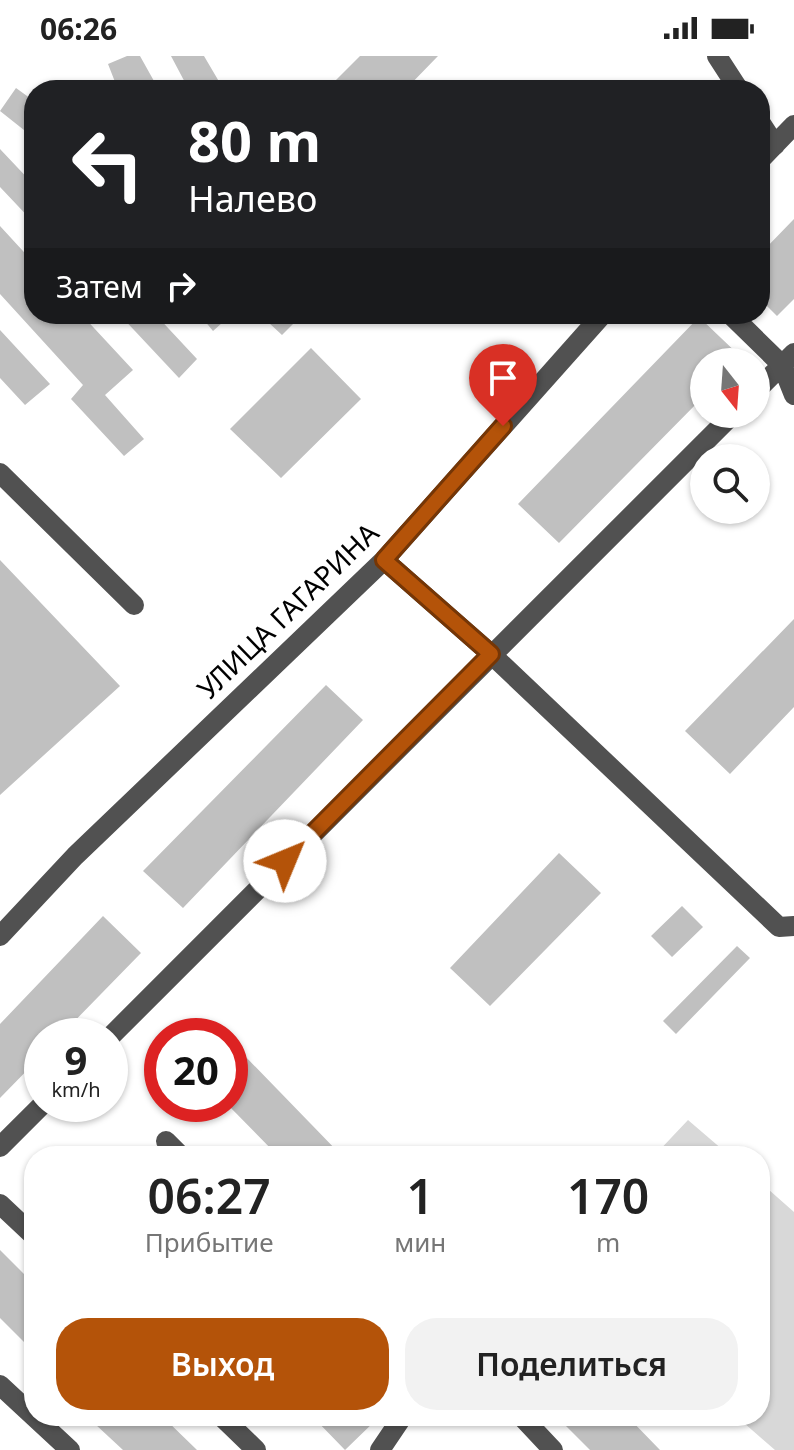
<!DOCTYPE html>
<html lang="ru">
<meta charset="utf-8">
<style>
:root{--surface:#fff;--page:#f2f2f2;--text:#222;--muted:#767676;--accent:#b45309}
body{margin:0;font-family:"Noto Sans",sans-serif;background:var(--page);color:var(--text);height:100vh;display:flex;flex-direction:column;font-size:30px;white-space:nowrap}
*{box-sizing:border-box;margin:0}
p{font-size:26px;color:var(--muted)}
.icon{flex:none;width:44px;height:44px;fill:none;stroke:currentColor;stroke-width:2;stroke-linecap:round;stroke-linejoin:round}
.map{position:relative;flex:1;overflow:hidden}
.details{position:absolute;left:24px;top:1090px;width:746px;height:280px;display:flex;flex-direction:column;background:var(--surface);border-radius:32px;box-shadow:0 2px 6px #0004}
.details>*{flex:none}
.hud{position:absolute;left:24px;top:24px;width:746px;height:244px;border-radius:32px;box-shadow:0 2px 6px #0004;background:#202124;color:#fff;overflow:hidden}
.needle{width:52px;rotate:163deg}
.controls{position:absolute;left:690px;top:292px;display:grid;gap:16px}
.controls a{display:grid;place-items:center;width:80px;height:80px;border-radius:50%;background:var(--surface);box-shadow:0 2px 6px #0004;font-size:40px}
.speed{position:absolute;left:24px;top:962px;display:flex;gap:16px;font-size:40px;font-weight:700;text-align:center}
.speed>*{display:grid;place-content:center;width:104px;height:104px;border-radius:50%;background:var(--surface);box-shadow:0 2px 6px #0004;line-height:1}
.speed small{font-size:20px;font-weight:400}
.speed .limit{border:12px solid #d22;background:#fff;color:#111}
.pin{position:absolute;display:grid;place-items:center;width:68px;height:68px;color:#fff;margin:-82px -34px;border-radius:50% 50% 50% 0;rotate:-45deg;box-shadow:0 0 8px #0007}
.pin .icon{rotate:45deg}
.me{position:absolute;width:88px;margin:-44px;rotate:45deg;stroke-linejoin:round;filter:drop-shadow(0 0 6px #0008)}
.turn{display:flex;align-items:center;gap:28px;height:168px;padding:0 32px;font-size:36px}
.turn .icon{width:104px;height:104px;stroke-width:2.5}
.turn b{display:block;font-size:56px;line-height:68px}
.then{display:flex;align-items:center;height:76px;padding:0 32px;background:#0003;gap:16px;font-size:30px}
.eta{display:flex;justify-content:space-evenly;align-items:center;height:136px;text-align:center}
.eta b{font-size:48px;font-weight:600;line-height:56px}
.button{display:flex;gap:16px;margin-top:auto;padding:16px 32px}
.button a{flex:1;height:92px;border-radius:32px;background:var(--accent);color:#fff;font-size:32px;font-weight:600;line-height:92px;text-align:center}
.button a+a{background:var(--page);color:var(--text)}
.status{display:flex;justify-content:space-between;align-items:center;height:56px;padding:0 40px;background:var(--surface);direction:ltr}
.status svg{height:22px;fill:currentColor}
.map>svg:first-child{display:block}
.green{fill:#d8d8d8}
.building{fill:#c0c0c0}
.lines{fill:none;stroke-linecap:round;stroke-linejoin:round}
.minor{stroke:#515151;stroke-width:20}
.route-casing{stroke:#753606;stroke-width:20}
.route{stroke:#b45309;stroke-width:14}
.labels{text-anchor:middle;stroke-width:8;stroke-linejoin:round;paint-order:stroke}
.street-label{font-size:28px;fill:#000;stroke:#fff}
</style>
<div class="status"><b>06:26</b><svg viewBox="0 0 49 12"><path d="M0 12V9h3v3zM5 12V6h3v6zM10 12V3h3v9zM15 12V0h3v12zM26 1h20v11H26zM47 4h2v5h-2z"/></svg></div>
<div class="map">
<svg width="794" height="1394" viewBox="0 0 794 1394">
<rect width="100%" height="100%" fill="#fff"/>
<path class="green" d="M 688,1064 L 730,1100 L 654,1100 Z
M 760,1126 L 794,1156 L 794,1394 L 775,1394 L 736,1360 L 760,1360 Z"/>
<path class="building" d="M 127,0 L 140,0 L 159,34 L 113,34 L 117,31 L 108,8 Z
M 171,0 L 204,0 L 224,34 L 189,34 Z
M 360,0 L 438,0 L 405,34 L 326,34 Z
M 16,32 L 34,45 L 34,82 L 0,55 Z
M 0,93 L 34,129 L 34,167 L 0,131 Z
M 794,163 L 794,243 L 777,260 L 760,243 L 760,198 Z
M 0,170 L 34,207 L 34,258 L 81,258 L 133,314 L 105,339 L 144,383 L 124,400 L 71,343 L 83,329 L 0,238 Z
M 119,258 L 155,258 L 197,303 L 179,322 Z
M 199,258 L 232,258 L 213,275 Z
M 276,258 L 303,258 L 282,279 L 268,266 Z
M 699,261 L 742,302 L 738,306 L 704,306 L 704,340 L 559,487 L 518,448 Z
M 0,274 L 50,328 L 25,349 L 0,322 Z
M 311,292 L 361,343 L 281,422 L 230,373 Z
M 0,504 L 120,630 L 0,739 Z
M 794,563 L 794,651 L 730,718 L 685,675 Z
M 326,629 L 363,664 L 183,852 L 143,815 Z
M 559,797 L 601,837 L 490,950 L 450,912 Z
M 682,850 L 703,871 L 672,901 L 651,880 Z
M 103,860 L 141,897 L 60,980 L 42,980 L 42,999 L 0,1042 L 0,968 Z
M 737,890 L 750,902 L 676,978 L 663,965 Z
M 242,997 L 342,1100 L 278,1100 L 227,1048 L 230,1048 L 230,1009 Z
M 0,1194 L 34,1228 L 34,1296 L 0,1262 Z
M 103,1360 L 162,1360 L 197,1394 L 123,1394 L 95,1368 Z
M 312,1360 L 372,1360 L 376,1364 L 345,1394 Z
M 556,1360 L 627,1360 L 660,1394 L 590,1394 Z"/>
<g class="lines">
<path class="minor" d="M 717,0 L 739,34
M 760,66 L 775,89
M 760,104 L 794,69
M 730,258 L 782,309 L 794,339
M 756,335 L 794,297
M 0,417 L 134,549
M 384,504 L 491,598 L 779,871 L 794,870
M 0,880 L 75,800 L 384,504 L 603,258
M 110,981 L 733,358
M 166,1085 L 181,1100
M 0,1091 L 43,1048
M 0,1148 L 34,1180
M 0,1329 L 70,1394
M 221,1360 L 256,1394
M 521,1360 L 553,1394
M 380,1394 L 403,1360"/>
</g>
<g class="lines">
<defs>
<path id="route" d="M 285,805 L 491,598 L 384,504 L 503,370"/>
</defs>
<use href="#route" class="route-casing"/>
<use href="#route" class="route"/>
</g>
<g class="labels">
<g class="street-label">
<text transform="translate(288 555) rotate(-44)" y="10">УЛИЦА ГАГАРИНА</text>
</g>
</g>
</svg>
<div class="controls">
<a><svg class="needle" viewBox="-14 -14 28 28"><path d="M0-13l5 13h-10z" fill="#e53935"/><path d="M0 13l5-13h-10z" fill="#767676"/></svg></a>
<a><svg class="icon" aria-label="search" viewBox="0 0 24 24"><circle cx="10" cy="10" r="6"/><path d="M15 15l6 6"/></svg></a>
</div>
<div class="speed"><div>9<small>km/h</small></div><div class="limit">20</div></div>
<div class="pin" style="left:503px;top:370px;background:#d93025"><svg class="icon" aria-label="arrive" viewBox="0 0 24 24"><path d="M6 21V4h12l-3 4 3 4H6"/></svg></div>
<svg class="me" style="left:285px;top:805px" viewBox="-20 -20 40 40"><circle r="19" fill="#fff"/><path d="M0-13L10 11 0 6-10 11z" fill="#b45309"/></svg>
<div class="hud">
<div class="turn"><svg class="icon" aria-label="left" viewBox="0 0 24 24"><path d="M17 20v-9H6M10 6l-5 5 5 5"/></svg><div><b>80 m</b>Налево</div></div>
<div class="then">Затем<svg class="icon" aria-label="right" viewBox="0 0 24 24"><path d="M7 20v-9h11M14 6l5 5-5 5"/></svg></div>
</div>
<section class="details">
<div class="eta">
<div><b>06:27</b><p>Прибытие</p></div>
<div><b>1</b><p>мин</p></div>
<div><b>170</b><p>m</p></div>
</div>
<div class="button"><a>Выход</a><a>Поделиться</a></div>
</section>
</div>
